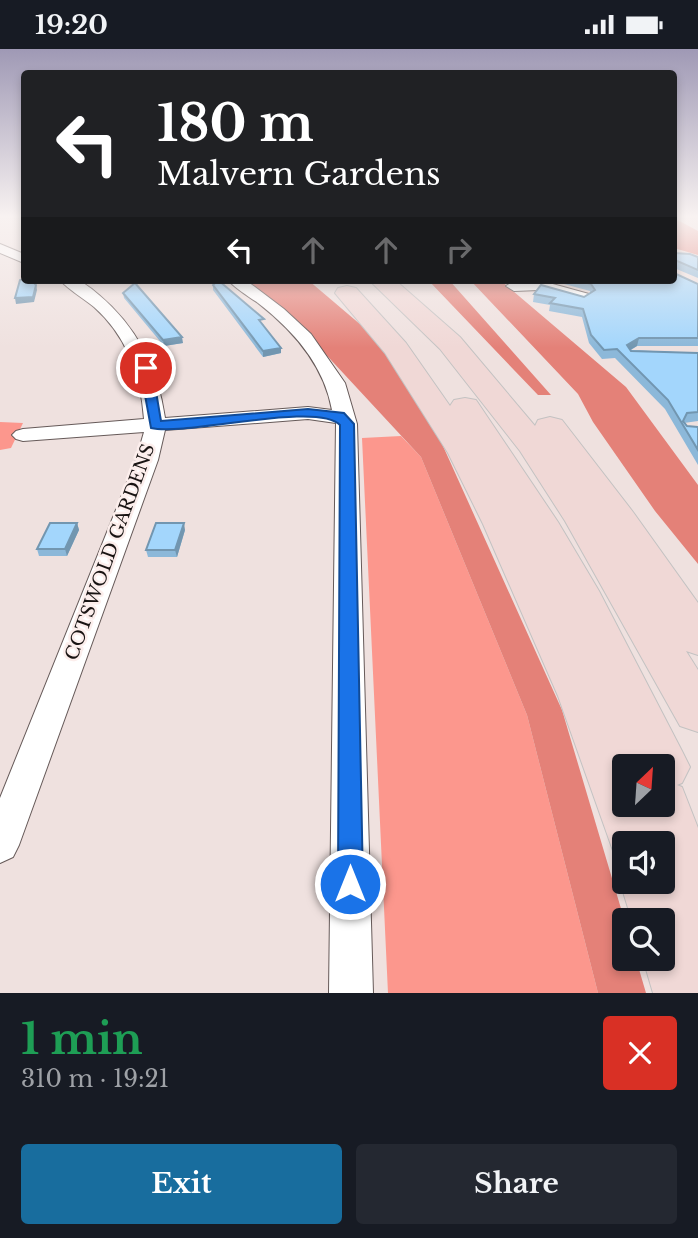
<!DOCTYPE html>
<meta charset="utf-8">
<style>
:root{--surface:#171b24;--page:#242831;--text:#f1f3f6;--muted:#9ea1a6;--accent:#186d9e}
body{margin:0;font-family:"Libre Baskerville",serif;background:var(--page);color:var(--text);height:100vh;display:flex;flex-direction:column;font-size:26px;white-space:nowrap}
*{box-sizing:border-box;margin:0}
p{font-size:23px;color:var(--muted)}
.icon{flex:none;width:38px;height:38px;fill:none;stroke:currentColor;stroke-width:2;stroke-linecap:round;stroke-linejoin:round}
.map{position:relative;height:944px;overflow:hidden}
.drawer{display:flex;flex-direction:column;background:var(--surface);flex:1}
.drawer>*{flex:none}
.top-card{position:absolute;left:21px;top:21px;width:656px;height:214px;border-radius:7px;box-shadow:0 4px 10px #0003;background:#202124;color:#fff;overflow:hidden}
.needle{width:46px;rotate:25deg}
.buttons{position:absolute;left:612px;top:705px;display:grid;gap:14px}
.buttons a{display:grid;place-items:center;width:63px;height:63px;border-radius:7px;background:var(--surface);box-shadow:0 4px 10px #0003;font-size:35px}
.pin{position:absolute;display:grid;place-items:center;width:60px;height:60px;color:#fff;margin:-30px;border:4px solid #fff;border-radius:50%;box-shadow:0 2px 7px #0007}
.me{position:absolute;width:77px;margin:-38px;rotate:0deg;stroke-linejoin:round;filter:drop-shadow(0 0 5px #0008)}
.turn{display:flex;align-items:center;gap:24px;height:147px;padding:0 21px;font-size:32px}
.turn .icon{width:91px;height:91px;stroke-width:2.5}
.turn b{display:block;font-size:49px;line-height:60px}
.lanes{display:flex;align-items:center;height:66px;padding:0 21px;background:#0003;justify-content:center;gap:35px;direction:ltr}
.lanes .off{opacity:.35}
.round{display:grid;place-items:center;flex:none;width:74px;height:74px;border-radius:7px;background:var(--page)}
.head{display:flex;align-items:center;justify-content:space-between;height:119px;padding:0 21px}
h1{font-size:42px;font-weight:700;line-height:52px;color:#1e9e55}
.cta{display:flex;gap:14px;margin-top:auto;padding:14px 21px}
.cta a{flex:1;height:80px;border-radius:7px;background:var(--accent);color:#fff;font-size:28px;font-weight:700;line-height:80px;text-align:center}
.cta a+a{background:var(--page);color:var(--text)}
.status{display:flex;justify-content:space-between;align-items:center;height:49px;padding:0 35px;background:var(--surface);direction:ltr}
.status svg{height:19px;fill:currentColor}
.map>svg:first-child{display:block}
.green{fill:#fc978d}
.forest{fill:#e48178}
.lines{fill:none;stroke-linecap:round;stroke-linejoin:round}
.minor-casing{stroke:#665a59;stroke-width:2}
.trunk-casing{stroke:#c3c2c2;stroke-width:2}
.minor{fill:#fff;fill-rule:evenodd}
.trunk{fill:#f0d8d6;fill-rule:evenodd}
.wall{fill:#8cb8d9}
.shaded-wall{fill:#7296b0}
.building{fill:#a3d6fc;stroke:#7296b0;stroke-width:2}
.route{fill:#1a73e8;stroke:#114b97;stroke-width:2}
.labels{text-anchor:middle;stroke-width:5;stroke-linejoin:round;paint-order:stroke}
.street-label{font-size:18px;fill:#191413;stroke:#fceeec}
</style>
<div class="status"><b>19:20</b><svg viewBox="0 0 49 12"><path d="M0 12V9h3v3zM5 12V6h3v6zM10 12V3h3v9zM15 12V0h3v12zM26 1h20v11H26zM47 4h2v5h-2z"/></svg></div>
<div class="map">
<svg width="698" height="944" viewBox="0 0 698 944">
<rect width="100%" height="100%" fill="#efe1df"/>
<path class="green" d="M 0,373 L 23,374 L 11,399 L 0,401 Z
M 401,387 L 421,408 L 527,666 L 598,944 L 388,944 L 362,389 Z"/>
<path class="forest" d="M 674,169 L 698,182 L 698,206 L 674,199 Z
M 240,231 L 308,231 L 381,293 L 429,366 L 562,661 L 625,873 L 625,910 L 636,910 L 646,944 L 598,944 L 527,666 L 421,408 L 280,256 Z
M 428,231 L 449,231 L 551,346 L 538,346 Z
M 470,231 L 500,231 L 626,338 L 698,436 L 698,515 L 655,462 L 593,373 L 578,345 Z"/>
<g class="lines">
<defs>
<path id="minor" d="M 0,195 L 24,205 L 24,214 L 0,204 Z
M 60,231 C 64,231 71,230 76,231 C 84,233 93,241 99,246 C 137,278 158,320 165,369 L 308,358 L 332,361 C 324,316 294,282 258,254 C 248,247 236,240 228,231 L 245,231 L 255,238 L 284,260 L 311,285 L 345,334 L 357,375 L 373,944 L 329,944 L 336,374 L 308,370 L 165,381 L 158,411 L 19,796 L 13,808 L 0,814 L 0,749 L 136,411 L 144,383 L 23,392 L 16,390 L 12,386 L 16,382 L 23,380 L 144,370 C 141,328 127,287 94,258 C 83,249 69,241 60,231 Z
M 551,231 L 549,234 L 589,245 L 591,248 L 583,253 L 539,241 L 514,242 L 506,237 L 514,232 Z"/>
<path id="trunk" d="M 369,231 L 395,231 L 460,288 L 535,377 L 538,371 L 550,368 L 562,371 L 633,463 L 698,554 L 698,606 L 686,602 L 698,621 L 698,683 L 680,677 L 565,472 L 520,402 L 440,300 Z
M 347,237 L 356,239 L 406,294 L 450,357 L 454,351 L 465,349 L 476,351 L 558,473 L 599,542 L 682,702 L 690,718 L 682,734 L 677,736 L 682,738 L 698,779 L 698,944 L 653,944 L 643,910 L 663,910 L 663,872 L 632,872 L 620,833 L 625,823 L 625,833 L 663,833 L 663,794 L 625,794 L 625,816 L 617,813 L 558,647 L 483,475 L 448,404 L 385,304 L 335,244 L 338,239 ZM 625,718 L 663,718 L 663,756 L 625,756 Z"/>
</defs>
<use href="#minor" class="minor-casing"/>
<use href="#trunk" class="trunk-casing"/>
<use href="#minor" class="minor"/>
<use href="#trunk" class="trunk"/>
</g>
<path class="wall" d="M 674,204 L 698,208 L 698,229 L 674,219 Z
M 552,231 L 674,231 L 698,235 L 698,297 L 637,297 L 631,301 L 698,304 L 698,372 L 684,374 L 687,377 L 698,378 L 698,416 L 665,360 L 615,309 L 602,310 L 589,294 L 582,268 L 549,262 L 550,256 L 533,253 L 534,245 L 584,248 L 590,244 L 590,242 L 553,232 Z
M 213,236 L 264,276 L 263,276 L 281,304 L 263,308 L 213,241 Z
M 123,244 L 183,294 L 164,297 L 124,249 Z
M 77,474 L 79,481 L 67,507 L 39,507 L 37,500 Z
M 185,481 L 177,508 L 148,508 L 146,501 Z"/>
<path class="shaded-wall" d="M 36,236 L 37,241 L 34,253 L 16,255 L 15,249 Z
M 182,288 L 183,294 L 164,297 L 163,291 Z
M 639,289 L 637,297 L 625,304 L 627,296 Z
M 281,299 L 281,304 L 263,308 L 263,302 Z
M 77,474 L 79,481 L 67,507 L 65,500 Z
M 184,474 L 185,481 L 177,508 L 175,501 Z"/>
<path class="building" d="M 674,204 L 690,205 L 698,208 L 698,221 L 675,211 L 674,221 Z
M 674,224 L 698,235 L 698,289 L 639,289 L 627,296 L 631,302 L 698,304 L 698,363 L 687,364 L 683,372 L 687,377 L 698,378 L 698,401 L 668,351 L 617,300 L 604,301 L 591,286 L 583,260 L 550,254 L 555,249 L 534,245 L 541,236 L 584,248 L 595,241 L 591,235 L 577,231 L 674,231 Z
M 24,230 L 31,231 L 36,236 L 33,248 L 15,249 L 20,231 Z
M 218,231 L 264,270 L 259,271 L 281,299 L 263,302 L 213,236 Z
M 135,234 L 182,288 L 163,291 L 123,244 Z
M 50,474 L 77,474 L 65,500 L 37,500 Z
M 156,474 L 184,474 L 175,501 L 146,501 Z"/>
<linearGradient id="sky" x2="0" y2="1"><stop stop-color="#9f99b5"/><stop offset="0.56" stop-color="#f8f2f1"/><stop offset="1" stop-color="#f8f2f1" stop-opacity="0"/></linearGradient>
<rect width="698" height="299" fill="url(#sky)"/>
<path class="route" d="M 146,315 L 152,319 L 161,372 L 308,360 L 344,364 L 354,375 L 363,835 L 359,844 L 350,848 L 341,844 L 338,835 L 340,376 C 317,352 188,387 151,379 L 140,319 Z"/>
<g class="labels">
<g class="street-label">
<text transform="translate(110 503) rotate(-70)" y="6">COTSWOLD GARDENS</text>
</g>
</g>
</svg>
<div class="buttons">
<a><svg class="needle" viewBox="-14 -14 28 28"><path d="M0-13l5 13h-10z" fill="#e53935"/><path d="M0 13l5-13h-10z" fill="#9ea1a6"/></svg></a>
<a><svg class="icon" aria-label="sound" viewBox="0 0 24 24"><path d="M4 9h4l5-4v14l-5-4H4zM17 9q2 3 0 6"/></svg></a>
<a><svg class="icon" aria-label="search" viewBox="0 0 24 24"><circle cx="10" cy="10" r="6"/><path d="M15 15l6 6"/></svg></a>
</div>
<div class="pin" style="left:146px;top:319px;background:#d93025"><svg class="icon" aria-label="arrive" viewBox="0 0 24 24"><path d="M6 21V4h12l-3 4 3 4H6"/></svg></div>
<svg class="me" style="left:350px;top:835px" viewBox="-20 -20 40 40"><circle r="17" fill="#1a73e8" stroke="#fff" stroke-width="3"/><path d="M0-11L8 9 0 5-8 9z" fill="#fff"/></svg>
<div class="top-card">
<div class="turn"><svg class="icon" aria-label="left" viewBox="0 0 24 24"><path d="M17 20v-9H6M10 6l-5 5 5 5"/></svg><div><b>180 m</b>Malvern Gardens</div></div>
<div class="lanes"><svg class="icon" aria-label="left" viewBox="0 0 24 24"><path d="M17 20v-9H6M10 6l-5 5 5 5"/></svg><svg class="icon off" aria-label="ahead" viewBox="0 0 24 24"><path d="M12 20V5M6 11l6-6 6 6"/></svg><svg class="icon off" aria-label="ahead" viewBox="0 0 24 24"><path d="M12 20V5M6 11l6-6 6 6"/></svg><svg class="icon off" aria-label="right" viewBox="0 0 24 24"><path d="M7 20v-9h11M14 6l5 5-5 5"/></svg></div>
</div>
</div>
<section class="drawer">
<div class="head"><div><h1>1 min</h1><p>310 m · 19:21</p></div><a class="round" style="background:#d93025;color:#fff"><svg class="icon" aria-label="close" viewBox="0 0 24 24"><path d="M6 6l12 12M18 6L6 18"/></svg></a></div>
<div class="cta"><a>Exit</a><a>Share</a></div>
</section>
